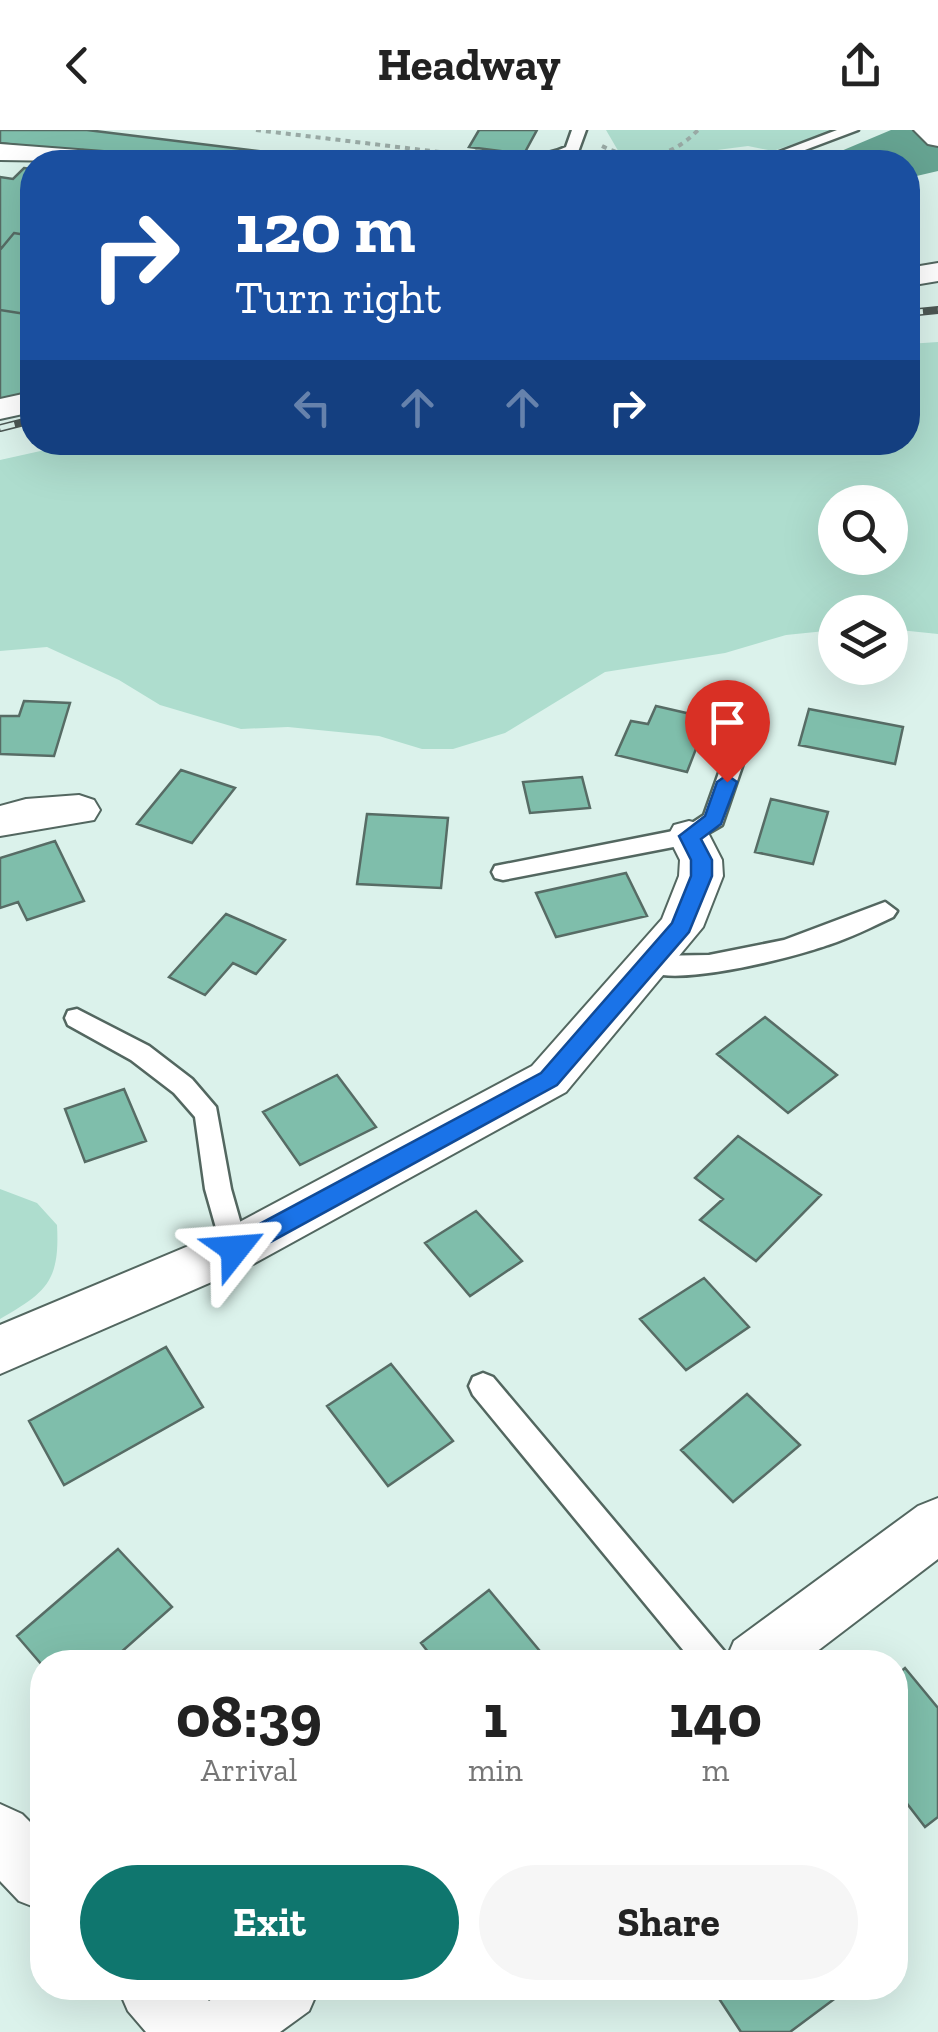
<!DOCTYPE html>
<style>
:root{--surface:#fff;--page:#f6f6f6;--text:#222;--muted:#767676;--accent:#0f766e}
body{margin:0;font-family:"Zilla Slab",serif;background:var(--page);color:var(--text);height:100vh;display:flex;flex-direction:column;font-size:38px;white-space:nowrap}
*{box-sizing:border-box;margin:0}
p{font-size:32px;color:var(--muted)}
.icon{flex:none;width:55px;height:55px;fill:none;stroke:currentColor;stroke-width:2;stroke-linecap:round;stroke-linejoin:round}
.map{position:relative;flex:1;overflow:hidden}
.details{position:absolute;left:30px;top:1520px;width:878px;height:350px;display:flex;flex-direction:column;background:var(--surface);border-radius:40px;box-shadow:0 10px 40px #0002}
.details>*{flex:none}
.banner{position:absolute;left:20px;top:20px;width:900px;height:305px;border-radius:40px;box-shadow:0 10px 40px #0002;background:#1a4fa0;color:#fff;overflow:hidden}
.controls{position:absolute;left:818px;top:355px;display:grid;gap:20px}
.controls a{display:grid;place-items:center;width:90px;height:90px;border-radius:50%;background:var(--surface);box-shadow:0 10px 40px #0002;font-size:50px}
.pin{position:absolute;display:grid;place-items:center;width:85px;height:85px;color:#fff;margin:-102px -42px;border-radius:50% 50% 50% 0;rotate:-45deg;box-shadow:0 0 10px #0007}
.pin .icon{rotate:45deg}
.me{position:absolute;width:110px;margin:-55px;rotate:62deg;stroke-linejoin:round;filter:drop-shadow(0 0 8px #0008)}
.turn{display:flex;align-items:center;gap:35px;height:210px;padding:0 50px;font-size:45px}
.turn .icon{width:130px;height:130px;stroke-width:2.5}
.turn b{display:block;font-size:70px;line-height:85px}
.lanes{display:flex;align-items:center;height:95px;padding:0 50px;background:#0003;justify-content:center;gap:50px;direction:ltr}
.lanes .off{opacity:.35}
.eta{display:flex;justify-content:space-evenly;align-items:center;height:170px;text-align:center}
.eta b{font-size:60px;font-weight:700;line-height:70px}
.button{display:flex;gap:20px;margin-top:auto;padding:20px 50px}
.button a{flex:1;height:115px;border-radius:60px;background:var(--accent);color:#fff;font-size:40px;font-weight:700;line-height:115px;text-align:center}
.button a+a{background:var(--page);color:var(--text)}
header{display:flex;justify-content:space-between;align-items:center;height:130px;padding:0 50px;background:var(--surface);font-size:45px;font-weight:700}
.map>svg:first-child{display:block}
.green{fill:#aeddce;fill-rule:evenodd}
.water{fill:#66a492}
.building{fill:#7fbeab;stroke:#576c65;stroke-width:2.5}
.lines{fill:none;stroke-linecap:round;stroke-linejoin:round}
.lane-casing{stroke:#536760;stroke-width:5}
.street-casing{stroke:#536760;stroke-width:4}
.path{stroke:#9baca7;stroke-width:4;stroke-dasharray:5 5;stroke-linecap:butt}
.lane{fill:#fff;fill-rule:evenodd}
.street{fill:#fff;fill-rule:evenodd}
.rail-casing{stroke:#4c5753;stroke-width:8}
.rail{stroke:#dbf2eb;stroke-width:5;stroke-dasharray:15;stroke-linecap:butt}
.route{fill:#1a73e8;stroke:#114b97;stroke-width:2.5}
</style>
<header><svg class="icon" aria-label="back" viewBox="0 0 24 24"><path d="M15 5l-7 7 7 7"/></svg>Headway<svg class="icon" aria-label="share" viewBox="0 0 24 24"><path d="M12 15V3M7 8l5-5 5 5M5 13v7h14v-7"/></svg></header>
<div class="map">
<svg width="938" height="1902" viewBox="0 0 938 1902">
<rect width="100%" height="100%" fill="#dbf2eb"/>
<path class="green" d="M 606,0 L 835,0 L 773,21 L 748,16 L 717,20 L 686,32 L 632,32 L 620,24 Z
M 938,212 L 938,504 L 890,499 L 890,482 L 835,482 L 835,500 L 786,505 L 725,523 L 605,542 L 505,603 L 453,619 L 422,619 L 379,606 L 288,597 L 241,599 L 160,575 L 119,550 L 47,517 L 0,521 L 0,330 L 81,312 L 908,312 L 908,214 ZM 890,372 L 890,428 L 835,428 L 835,372 Z
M 0,1059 L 37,1073 L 57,1095 C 60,1151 47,1162 0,1189 Z"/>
<path class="water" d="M 891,0 L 938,0 L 938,41 L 908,48 L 908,32 L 815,32 Z"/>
<path class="building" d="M 0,0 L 87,0 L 348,32 L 184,32 L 83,20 L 81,23 L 0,13 Z
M 479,0 L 537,0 L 524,24 L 469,17 Z
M 24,38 L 32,39 L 32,262 L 0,270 L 0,47 L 13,49 Z
M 14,103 L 32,106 L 32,185 L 0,180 L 0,120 Z
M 24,571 L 70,573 L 54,626 L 0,624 L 0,586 L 19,586 Z
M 656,576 L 708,588 L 687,642 L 616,625 L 631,591 L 648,594 Z
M 809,579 L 903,597 L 895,634 L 799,615 Z
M 181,640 L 235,658 L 192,713 L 137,694 Z
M 582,647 L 590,678 L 530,683 L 523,652 Z
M 771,669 L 828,682 L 813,734 L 755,722 Z
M 367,684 L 448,688 L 441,758 L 357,754 Z
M 55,711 L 84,771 L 27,790 L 18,772 L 0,778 L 0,728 Z
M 626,743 L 647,786 L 556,807 L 536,763 Z
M 226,784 L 285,810 L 256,844 L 233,833 L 205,865 L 169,847 Z
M 765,887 L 837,945 L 788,983 L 717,924 Z
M 337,945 L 376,997 L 300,1035 L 263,982 Z
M 124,959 L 146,1011 L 85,1032 L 65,979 Z
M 738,1006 L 821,1065 L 756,1131 L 700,1090 L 723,1069 L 695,1048 Z
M 476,1081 L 522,1131 L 470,1166 L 425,1113 Z
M 704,1148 L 749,1197 L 686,1240 L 640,1189 Z
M 166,1217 L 203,1277 L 64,1355 L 29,1291 Z
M 391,1234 L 453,1311 L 388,1356 L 327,1276 Z
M 747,1264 L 800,1315 L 733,1372 L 681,1320 Z
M 118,1419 L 172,1477 L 110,1532 L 42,1535 L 17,1506 Z
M 489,1460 L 549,1532 L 436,1532 L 421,1513 Z
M 905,1538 L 938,1578 L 938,1687 L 925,1697 L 895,1658 L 895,1546 Z
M 712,1858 L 831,1858 L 837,1867 L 790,1902 L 741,1902 Z"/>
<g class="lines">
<defs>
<path id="lane" d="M 572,0 L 586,0 L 578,22 C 545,38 500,34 466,32 L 476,22 C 507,25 538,30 566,17 Z
M 837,0 L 858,0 L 773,32 L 753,32 Z
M 752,571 L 762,578 L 722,695 L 689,714 L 503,750 L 495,748 L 492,742 L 495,736 L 683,699 L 704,685 L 742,578 Z
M 885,772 L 897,781 L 893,787 C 872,797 850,808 828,815 C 798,826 657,864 639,835 L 651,826 L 709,825 L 784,810 Z
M 77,879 L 149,916 L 192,949 L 216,977 L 231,1059 L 248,1119 L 244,1127 L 235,1131 L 226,1127 L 222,1119 L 205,1059 L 195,987 L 174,963 L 131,930 L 68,895 L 65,888 L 68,881 Z
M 483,1243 L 493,1247 L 724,1521 L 728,1532 L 693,1532 L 473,1265 L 469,1256 L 473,1247 Z"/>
<path id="street" d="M 914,0 L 938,0 L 938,16 L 928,14 Z
M 0,14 L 117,23 L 127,26 L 131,32 L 0,30 Z
M 938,133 L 938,151 L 908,156 L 908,138 Z
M 32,262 L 32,282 L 0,289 L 0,269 Z
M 79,665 L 94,670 L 100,680 L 94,690 L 0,706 L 0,676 L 26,669 Z
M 689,691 L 704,695 L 722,730 L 723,746 L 703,797 L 566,962 L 253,1134 L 0,1244 L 0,1195 L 217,1104 L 532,936 L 662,789 L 679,746 L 680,730 L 668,706 L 674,695 Z
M 938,1368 L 938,1429 L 803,1532 L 725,1532 L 734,1511 L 918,1376 Z
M 0,1674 L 22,1684 L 42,1704 L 42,1780 L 19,1771 L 0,1751 Z
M 118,1858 L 196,1858 L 209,1871 L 228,1858 L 319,1858 L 309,1881 L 280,1902 L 146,1902 L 128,1881 Z"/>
</defs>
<use href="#lane" class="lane-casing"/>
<use href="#street" class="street-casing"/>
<path class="path" d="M 256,0 L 448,23
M 602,16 C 638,34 670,29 698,0"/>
<use href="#lane" class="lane"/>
<use href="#street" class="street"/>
<defs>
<path id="rail" d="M 908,183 L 938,180
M 0,298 L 32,290"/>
</defs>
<use href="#rail" class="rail-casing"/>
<use href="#rail" class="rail"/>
</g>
<path class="route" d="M 727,645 L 737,652 L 721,694 L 701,709 L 712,730 L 712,746 L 689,802 L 557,955 L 243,1127 L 235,1130 L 226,1127 L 223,1119 L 226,1112 L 541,943 L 672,793 L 691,746 L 691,730 L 679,706 L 705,686 L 717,652 Z"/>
</svg>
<div class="controls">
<a><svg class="icon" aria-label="search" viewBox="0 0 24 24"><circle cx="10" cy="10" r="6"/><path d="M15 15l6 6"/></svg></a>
<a><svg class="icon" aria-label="layers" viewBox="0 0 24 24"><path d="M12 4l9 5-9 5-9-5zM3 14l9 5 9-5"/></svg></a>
</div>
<div class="pin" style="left:727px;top:652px;background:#d93025"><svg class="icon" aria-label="arrive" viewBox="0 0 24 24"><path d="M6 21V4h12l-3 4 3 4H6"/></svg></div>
<svg class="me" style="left:235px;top:1119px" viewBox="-20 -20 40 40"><path d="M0-17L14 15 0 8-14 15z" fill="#1a73e8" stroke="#fff" stroke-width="4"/></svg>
<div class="banner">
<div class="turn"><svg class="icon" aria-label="right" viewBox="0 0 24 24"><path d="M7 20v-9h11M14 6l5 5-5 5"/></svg><div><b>120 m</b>Turn right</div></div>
<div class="lanes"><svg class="icon off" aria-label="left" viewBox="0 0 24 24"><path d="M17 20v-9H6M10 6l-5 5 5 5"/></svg><svg class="icon off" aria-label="ahead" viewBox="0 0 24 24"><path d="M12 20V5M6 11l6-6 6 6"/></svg><svg class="icon off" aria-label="ahead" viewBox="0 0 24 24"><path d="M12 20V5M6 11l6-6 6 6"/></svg><svg class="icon" aria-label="right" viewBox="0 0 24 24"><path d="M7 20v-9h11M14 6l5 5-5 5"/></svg></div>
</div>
<section class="details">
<div class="eta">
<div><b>08:39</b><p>Arrival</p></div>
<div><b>1</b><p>min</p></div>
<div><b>140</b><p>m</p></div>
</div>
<div class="button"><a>Exit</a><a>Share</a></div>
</section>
</div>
